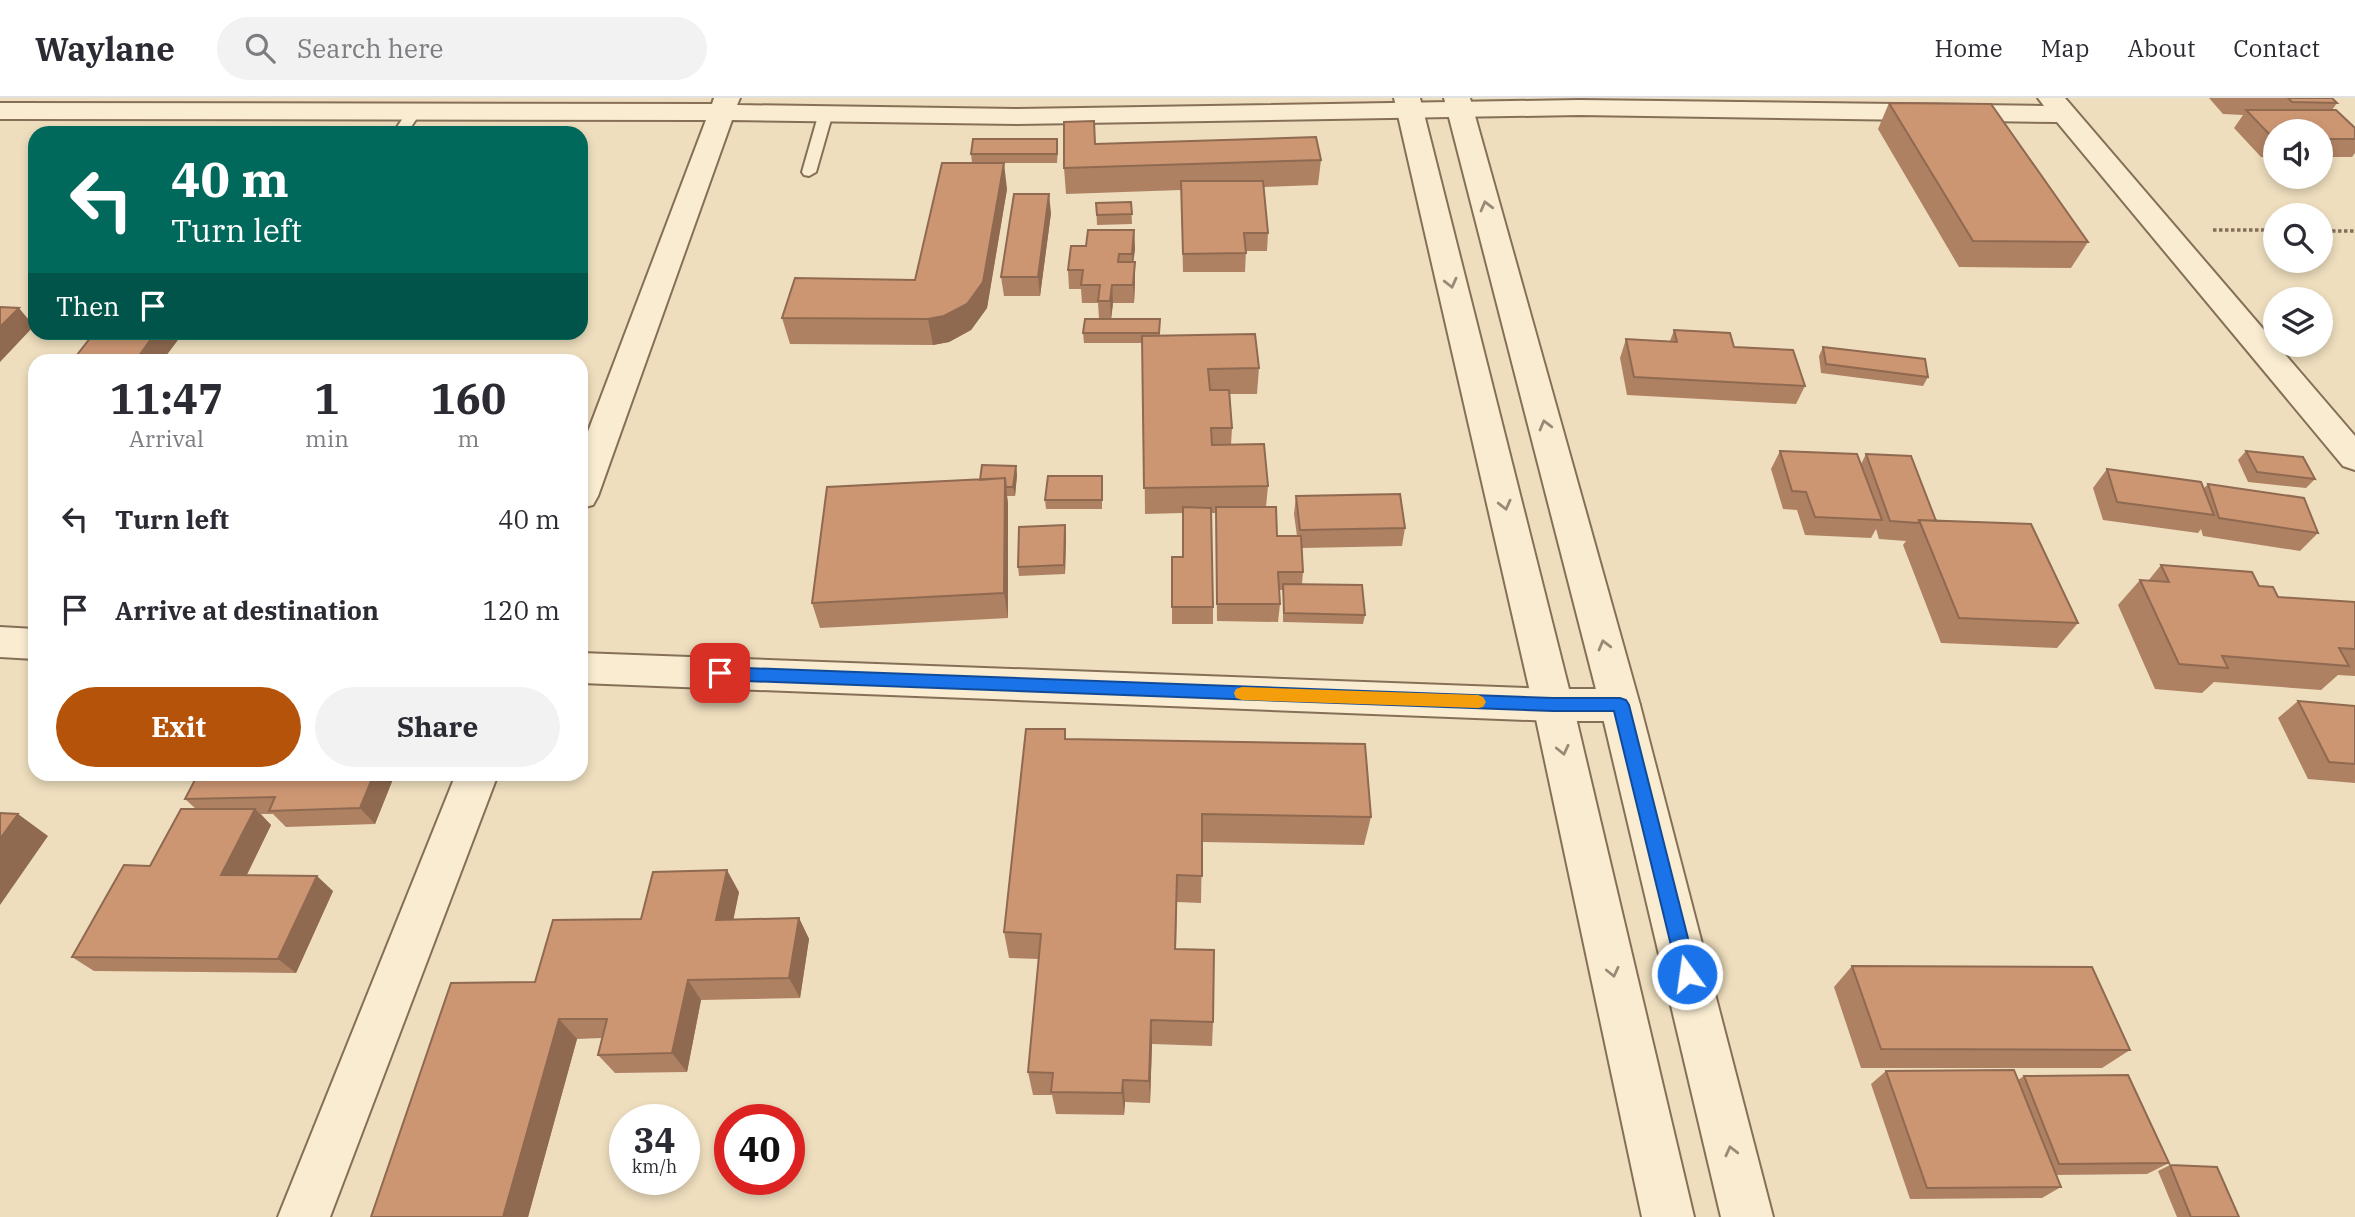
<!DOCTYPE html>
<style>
:root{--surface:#fff;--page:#f2f2f3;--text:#2b2b33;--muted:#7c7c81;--line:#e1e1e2;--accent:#b45309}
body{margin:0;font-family:"IBM Plex Serif",serif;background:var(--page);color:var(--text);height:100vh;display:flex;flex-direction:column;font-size:26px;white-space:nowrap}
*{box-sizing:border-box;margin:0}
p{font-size:23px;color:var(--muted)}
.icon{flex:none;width:38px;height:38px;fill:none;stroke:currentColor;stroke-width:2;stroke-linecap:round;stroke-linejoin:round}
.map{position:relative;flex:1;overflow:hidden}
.panel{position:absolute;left:28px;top:256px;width:560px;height:427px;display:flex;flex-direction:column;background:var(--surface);border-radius:21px;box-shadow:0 4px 10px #0003}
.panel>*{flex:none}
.guide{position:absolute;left:28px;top:28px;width:560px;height:214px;border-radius:21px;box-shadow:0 4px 10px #0003;background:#00695c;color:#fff;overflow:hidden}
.tools{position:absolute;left:2263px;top:21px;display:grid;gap:14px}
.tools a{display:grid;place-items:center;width:70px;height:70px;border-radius:50%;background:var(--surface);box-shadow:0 4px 10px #0003;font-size:35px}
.speed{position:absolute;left:609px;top:1006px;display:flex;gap:14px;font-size:35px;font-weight:700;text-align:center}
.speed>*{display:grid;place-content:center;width:91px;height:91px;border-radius:50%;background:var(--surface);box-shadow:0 4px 10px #0003;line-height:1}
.speed small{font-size:18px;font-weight:400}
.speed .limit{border:10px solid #d22;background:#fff;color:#111}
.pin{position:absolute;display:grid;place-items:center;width:60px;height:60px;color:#fff;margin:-30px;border-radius:14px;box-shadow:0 4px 10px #0006}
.me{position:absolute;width:77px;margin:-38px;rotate:346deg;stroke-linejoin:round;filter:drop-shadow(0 0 5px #0008)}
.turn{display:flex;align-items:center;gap:24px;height:147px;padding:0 28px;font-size:32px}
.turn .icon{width:91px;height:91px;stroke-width:2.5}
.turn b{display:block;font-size:49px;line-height:60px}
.then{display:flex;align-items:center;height:66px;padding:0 28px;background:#0003;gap:14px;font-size:26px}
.eta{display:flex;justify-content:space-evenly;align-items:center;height:119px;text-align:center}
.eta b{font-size:42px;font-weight:700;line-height:49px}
.action{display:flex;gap:14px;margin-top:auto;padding:14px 28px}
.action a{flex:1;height:80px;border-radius:42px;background:var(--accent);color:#fff;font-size:28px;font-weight:700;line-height:80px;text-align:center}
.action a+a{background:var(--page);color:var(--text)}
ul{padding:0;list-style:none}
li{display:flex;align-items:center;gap:21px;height:91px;padding:0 28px}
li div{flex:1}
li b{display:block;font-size:26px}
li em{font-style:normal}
header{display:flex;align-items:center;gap:42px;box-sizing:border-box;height:98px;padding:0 35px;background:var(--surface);border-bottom:2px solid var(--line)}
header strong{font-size:33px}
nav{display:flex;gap:38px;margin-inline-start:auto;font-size:24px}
.search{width:490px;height:63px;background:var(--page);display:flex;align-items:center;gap:18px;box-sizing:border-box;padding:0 24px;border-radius:38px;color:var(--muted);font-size:26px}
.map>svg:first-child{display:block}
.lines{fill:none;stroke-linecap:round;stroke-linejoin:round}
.service-casing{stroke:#866f57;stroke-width:4}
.minor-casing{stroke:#866f57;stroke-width:4}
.tertiary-casing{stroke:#866f57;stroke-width:4}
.path{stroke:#866f57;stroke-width:3.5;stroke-dasharray:3.5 2.5;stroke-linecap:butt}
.service{fill:#f9ecd1;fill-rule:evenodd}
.minor{fill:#f9ecd1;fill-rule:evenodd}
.tertiary{fill:#f9ecd1;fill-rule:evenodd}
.wall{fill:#af8163}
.shaded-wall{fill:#8f6950}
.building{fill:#cc9673;stroke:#8f6950;stroke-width:2}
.oneway{stroke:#978a76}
.route{fill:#1a73e8;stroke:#114b97;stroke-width:2}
.slow{fill:#f59e0b}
</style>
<header>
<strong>Waylane</strong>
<div class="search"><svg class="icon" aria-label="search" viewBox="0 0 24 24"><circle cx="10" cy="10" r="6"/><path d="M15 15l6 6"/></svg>Search here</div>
<nav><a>Home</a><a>Map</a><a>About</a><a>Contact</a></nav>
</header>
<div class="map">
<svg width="2355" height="1119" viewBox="0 0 2355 1119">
<rect width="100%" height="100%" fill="#eedebe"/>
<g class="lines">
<defs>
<path id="service" d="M 414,10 L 421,14 L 407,35 L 393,35 L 409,11 Z
M 825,14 L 832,18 L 816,74 L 809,78 L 804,77 L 802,74 L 818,18 Z"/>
<path id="minor" d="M 714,0 L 740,0 L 737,7 L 1017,11 L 1579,2 L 2044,8 L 2038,0 L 2065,0 L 2355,338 L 2355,372 L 2343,368 L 2057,24 L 1579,17 L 1017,26 L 732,22 L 598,398 L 593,407 L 581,410 L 581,352 L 706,22 L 0,21 L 0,5 L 712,6 Z
M 0,529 L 35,531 L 35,561 L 0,559 Z
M 581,555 L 1553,591 L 1620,591 L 1634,596 L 1640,607 L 1634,618 L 1620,623 L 1553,623 L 581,585 Z
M 456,676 L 498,676 L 330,1119 L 278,1119 Z"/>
<path id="tertiary" d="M 1394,0 L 1420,0 L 1573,607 L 1694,1119 L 1642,1119 L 1533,607 Z
M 1444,0 L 1470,0 L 1640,607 L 1773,1119 L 1721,1119 L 1600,607 Z"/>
</defs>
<use href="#service" class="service-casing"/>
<use href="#minor" class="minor-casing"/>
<use href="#tertiary" class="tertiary-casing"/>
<path class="path" d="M 2213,132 L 2275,132
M 2320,133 L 2355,133"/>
<use href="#service" class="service"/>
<use href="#minor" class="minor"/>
<use href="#tertiary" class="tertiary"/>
</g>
<path class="wall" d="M 2209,0 L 2332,0 L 2337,5 L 2332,12 L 2355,30 L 2355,55 L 2352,59 L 2320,59 L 2320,33 L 2275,33 L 2275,59 L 2261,59 L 2234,30 L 2243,17 L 2223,16 Z
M 1889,5 L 2088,144 L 2071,170 L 1959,169 L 1878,31 Z
M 1096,46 L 1321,62 L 1318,87 L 1264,89 L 1268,135 L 1267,153 L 1246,153 L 1245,174 L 1183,174 L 1181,92 L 1066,96 L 1064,70 Z
M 1058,50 L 1057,65 L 994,65 L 1007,91 L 987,210 L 971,232 L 949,244 L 933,247 L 790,246 L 782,220 L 915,182 L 972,65 L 971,56 Z
M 1131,104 L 1132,126 L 1097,127 L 1096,105 Z
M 1051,115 L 1040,198 L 1004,198 L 1001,179 Z
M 1134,132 L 1135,151 L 1133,164 L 1135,164 L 1135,183 L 1134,205 L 1113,205 L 1111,221 L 1160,221 L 1160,237 L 1259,270 L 1257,296 L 1230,296 L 1232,330 L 1231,347 L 1268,388 L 1266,409 L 1277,438 L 1297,438 L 1294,416 L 1296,398 L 1405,430 L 1402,448 L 1302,450 L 1303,474 L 1302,486 L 1365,517 L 1363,526 L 1283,524 L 1283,492 L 1279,492 L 1280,506 L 1278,524 L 1217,523 L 1216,415 L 1211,415 L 1213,509 L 1213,526 L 1172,526 L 1172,459 L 1183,459 L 1183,415 L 1145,416 L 1143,245 L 1084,245 L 1083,235 L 1099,221 L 1098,205 L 1082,205 L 1081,191 L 1069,191 L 1068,172 L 1086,148 Z
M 1674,232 L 1734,249 L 1805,288 L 1796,306 L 1627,297 L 1620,260 L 1626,241 L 1670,243 Z
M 1823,249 L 1928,279 L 1923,288 L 1821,275 L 1819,258 Z
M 1780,353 L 1861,366 L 1866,356 L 1936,423 L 2078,525 L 2057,550 L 1941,545 L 1903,447 L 1906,443 L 1879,441 L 1876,431 L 1871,440 L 1805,437 L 1797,412 L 1783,411 L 1771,371 Z
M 2246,353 L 2315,381 L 2306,390 L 2248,384 L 2238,362 Z
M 1016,368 L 1017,377 L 1015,398 L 1007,398 L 1008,406 L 1008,520 L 820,530 L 812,505 L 980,382 Z
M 2107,371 L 2203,391 L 2208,386 L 2318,435 L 2300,453 L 2203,438 L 2201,431 L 2198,435 L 2103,422 L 2093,390 Z
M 1102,378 L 1102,411 L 1046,411 L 1045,402 Z
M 1066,436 L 1065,476 L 1019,478 L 1018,469 Z
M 2161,467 L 2259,488 L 2278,499 L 2355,504 L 2355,578 L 2338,577 L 2321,592 L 2214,584 L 2202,595 L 2155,591 L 2118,507 L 2140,482 L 2148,483 Z
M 2298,603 L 2355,608 L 2355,685 L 2308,681 L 2278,620 Z
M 1067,641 L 1371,719 L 1364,747 L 1202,744 L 1201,805 L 1177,804 L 1176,851 L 1213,924 L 1212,948 L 1152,946 L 1150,1005 L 1125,1004 L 1124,1017 L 1056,1016 L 1052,997 L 1033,997 L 1028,974 L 1039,861 L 1009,860 L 1004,834 Z
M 198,676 L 395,676 L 375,726 L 286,729 L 273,716 L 261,716 L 271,727 L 247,777 L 333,793 L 296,875 L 94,873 L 72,859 L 150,768 L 196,711 L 185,701 Z
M 739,794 L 733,822 L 799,820 L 809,841 L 800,900 L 701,902 L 687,974 L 615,975 L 598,957 L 602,940 L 577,941 L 528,1119 L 371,1119 L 535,884 L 641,821 Z
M 1852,868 L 2130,952 L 2102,970 L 1861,970 L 1834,889 Z
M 1886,973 L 2018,982 L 2024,978 L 2169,1065 L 2147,1076 L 2056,1077 L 2061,1089 L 2042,1100 L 1910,1101 L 1871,986 Z
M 2170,1067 L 2239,1119 L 2177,1119 L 2158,1073 Z"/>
<path class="shaded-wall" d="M 1004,65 L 1007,91 L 987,210 L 971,232 L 949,244 L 933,247 L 928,221 Z
M 1049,96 L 1051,115 L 1040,198 L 1038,179 Z
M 1134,132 L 1135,151 L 1132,175 L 1132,156 Z
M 1135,164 L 1135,183 L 1134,205 L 1133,187 Z
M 1112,187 L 1113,205 L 1111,222 L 1110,203 Z
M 19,210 L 34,228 L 0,264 L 0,229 Z
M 156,234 L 184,234 L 163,262 L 136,262 Z
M 1016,368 L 1017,377 L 1015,398 L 1013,389 Z
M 1005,380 L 1008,406 L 1008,520 L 1004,495 Z
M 1065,427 L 1066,436 L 1065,476 L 1064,467 Z
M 374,676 L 395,676 L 375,726 L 360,710 Z
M 255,711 L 271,727 L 239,792 L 221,777 Z
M 18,716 L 48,738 L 0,807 L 0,741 Z
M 727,772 L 739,794 L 729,843 L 716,822 Z
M 317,778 L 333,793 L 296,875 L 278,861 Z
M 799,820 L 809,841 L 800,900 L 789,880 Z
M 688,882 L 701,902 L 687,974 L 672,955 Z
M 559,921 L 577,941 L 528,1119 L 503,1119 Z
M 1151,922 L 1152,946 L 1150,1005 L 1149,983 Z
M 1123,982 L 1125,1004 L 1124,1017 L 1122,995 Z"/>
<path class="building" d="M 2288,0 L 2332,0 L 2337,5 L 2292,4 Z
M 1889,5 L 1991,6 L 2088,144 L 1973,143 Z
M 2246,12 L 2336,12 L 2355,30 L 2355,41 L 2320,41 L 2320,33 L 2275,33 L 2275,41 L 2274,41 Z
M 1094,23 L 1095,46 L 1316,39 L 1321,62 L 1064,70 L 1064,24 Z
M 973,41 L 1057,41 L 1057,56 L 971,56 Z
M 942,65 L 1004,65 L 983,184 L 967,206 L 944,218 L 928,221 L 782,220 L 795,180 L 915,182 Z
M 1181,83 L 1263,83 L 1268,135 L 1244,135 L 1246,155 L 1183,156 Z
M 1014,96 L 1049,96 L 1038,179 L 1001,179 Z
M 1131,104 L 1132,116 L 1097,117 L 1096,105 Z
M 1088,132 L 1134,132 L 1132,156 L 1119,156 L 1118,164 L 1135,164 L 1133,187 L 1112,187 L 1110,203 L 1098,203 L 1100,187 L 1081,187 L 1083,172 L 1068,172 L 1071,148 L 1086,148 Z
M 0,209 L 19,210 L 0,229 Z
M 1085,221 L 1160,221 L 1159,235 L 1083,235 Z
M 1674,232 L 1730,235 L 1734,249 L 1793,252 L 1805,288 L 1634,279 L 1626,241 L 1677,244 Z
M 95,234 L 156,234 L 136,262 L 73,262 Z
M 1255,236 L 1259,270 L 1208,271 L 1210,292 L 1229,292 L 1232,330 L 1211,330 L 1212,347 L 1264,346 L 1268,388 L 1144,390 L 1142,238 Z
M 1823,249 L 1925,261 L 1928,279 L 1826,266 Z
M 1780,353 L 1857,356 L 1882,422 L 1815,419 L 1806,394 L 1792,393 Z
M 2246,353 L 2303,359 L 2315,381 L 2257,374 Z
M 1866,356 L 1911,358 L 1936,423 L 1919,422 L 1918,425 L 1890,423 Z
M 982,367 L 1016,368 L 1013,389 L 1006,389 L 1005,380 L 980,382 Z
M 2107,371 L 2201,384 L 2214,417 L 2117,404 Z
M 1048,378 L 1102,378 L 1102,402 L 1045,402 Z
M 1005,380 L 1004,495 L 812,505 L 827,389 Z
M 2208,386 L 2304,400 L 2318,435 L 2219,420 Z
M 1400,396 L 1405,430 L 1300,432 L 1296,398 Z
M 1183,409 L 1211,410 L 1213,509 L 1172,509 L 1172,459 L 1183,459 Z
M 1216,409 L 1276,409 L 1277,438 L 1301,438 L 1303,474 L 1278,474 L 1280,506 L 1217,506 Z
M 1919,422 L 2031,426 L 2078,525 L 1959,520 Z
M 1065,427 L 1064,467 L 1018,469 L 1019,429 Z
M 2161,467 L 2252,474 L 2259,488 L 2273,489 L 2278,499 L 2355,504 L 2355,551 L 2339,550 L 2349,568 L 2222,558 L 2228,570 L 2179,566 L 2140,482 L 2169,484 Z
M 1283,486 L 1362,487 L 1365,517 L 1284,515 Z
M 2298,603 L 2355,608 L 2355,666 L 2329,664 Z
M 1026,631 L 1065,631 L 1065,641 L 1365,646 L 1371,719 L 1202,716 L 1202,778 L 1177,777 L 1175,851 L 1214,852 L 1213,924 L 1151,922 L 1149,983 L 1123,982 L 1122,995 L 1051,994 L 1053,975 L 1028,974 L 1041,836 L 1004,834 Z
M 198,676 L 374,676 L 360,710 L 269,713 L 275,699 L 185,701 Z
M 181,711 L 255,711 L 221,777 L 317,778 L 278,861 L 72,859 L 124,767 L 150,768 Z
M 0,715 L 18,716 L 0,741 Z
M 727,772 L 716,822 L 799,820 L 789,880 L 688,882 L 672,955 L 598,957 L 607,921 L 559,921 L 503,1119 L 371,1119 L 451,885 L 535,884 L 553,822 L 641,821 L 653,774 Z
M 1852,868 L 2092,869 L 2130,952 L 1881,951 Z
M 2014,972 L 2061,1089 L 1927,1090 L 1886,973 Z
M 2128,977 L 2169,1065 L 2059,1066 L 2024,978 Z
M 2170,1067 L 2217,1069 L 2239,1119 L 2191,1119 Z"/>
<defs><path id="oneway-chevron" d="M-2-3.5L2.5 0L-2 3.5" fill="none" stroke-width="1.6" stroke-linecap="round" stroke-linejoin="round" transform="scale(1.75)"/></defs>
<g class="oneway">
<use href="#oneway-chevron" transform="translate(1486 108) rotate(-105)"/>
<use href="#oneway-chevron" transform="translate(1451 185) rotate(76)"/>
<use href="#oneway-chevron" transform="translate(1545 327) rotate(-105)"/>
<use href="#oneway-chevron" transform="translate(1505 407) rotate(76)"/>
<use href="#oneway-chevron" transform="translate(1604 547) rotate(-105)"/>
<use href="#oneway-chevron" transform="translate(1563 652) rotate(77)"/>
<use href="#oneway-chevron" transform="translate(1613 874) rotate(77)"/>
<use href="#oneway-chevron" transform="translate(1731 1053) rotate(-104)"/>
</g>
<path class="route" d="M 720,569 L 1553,600 L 1620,600 L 1626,602 L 1629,607 L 1697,876 L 1694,883 L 1687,885 L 1680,883 L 1678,876 L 1614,613 L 1553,613 L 720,582 L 712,575 Z"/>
<path class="slow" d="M 1242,589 L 1478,597 L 1483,599 L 1486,604 L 1483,609 L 1478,610 L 1242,602 L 1236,600 L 1234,595 L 1236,591 Z"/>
</svg>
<div class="tools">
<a><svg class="icon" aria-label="sound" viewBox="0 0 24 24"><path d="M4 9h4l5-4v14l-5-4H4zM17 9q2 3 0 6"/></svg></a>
<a><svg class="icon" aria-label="search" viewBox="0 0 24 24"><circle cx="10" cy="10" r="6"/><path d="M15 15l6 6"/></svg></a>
<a><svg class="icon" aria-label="layers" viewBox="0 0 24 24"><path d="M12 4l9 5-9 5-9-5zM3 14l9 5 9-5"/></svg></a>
</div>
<div class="speed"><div>34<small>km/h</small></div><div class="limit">40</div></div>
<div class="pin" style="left:720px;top:575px;background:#d93025"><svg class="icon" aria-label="arrive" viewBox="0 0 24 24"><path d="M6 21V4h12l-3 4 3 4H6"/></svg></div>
<svg class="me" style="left:1687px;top:876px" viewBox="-20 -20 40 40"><circle r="17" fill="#1a73e8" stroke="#fff" stroke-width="3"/><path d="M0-11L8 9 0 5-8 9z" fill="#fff"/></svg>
<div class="guide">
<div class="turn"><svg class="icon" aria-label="left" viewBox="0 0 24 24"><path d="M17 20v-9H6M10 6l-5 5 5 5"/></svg><div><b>40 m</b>Turn left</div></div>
<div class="then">Then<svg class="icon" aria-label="arrive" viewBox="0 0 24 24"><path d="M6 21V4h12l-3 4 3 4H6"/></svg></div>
</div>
<section class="panel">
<div class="eta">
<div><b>11:47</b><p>Arrival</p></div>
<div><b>1</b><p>min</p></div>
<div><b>160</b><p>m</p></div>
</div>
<ul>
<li><svg class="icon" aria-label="left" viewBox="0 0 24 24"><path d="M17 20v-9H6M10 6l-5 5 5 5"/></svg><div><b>Turn left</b></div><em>40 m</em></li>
<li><svg class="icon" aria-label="arrive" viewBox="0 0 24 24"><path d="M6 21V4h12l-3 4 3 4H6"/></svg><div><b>Arrive at destination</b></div><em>120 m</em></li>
</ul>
<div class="action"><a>Exit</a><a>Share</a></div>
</section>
</div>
